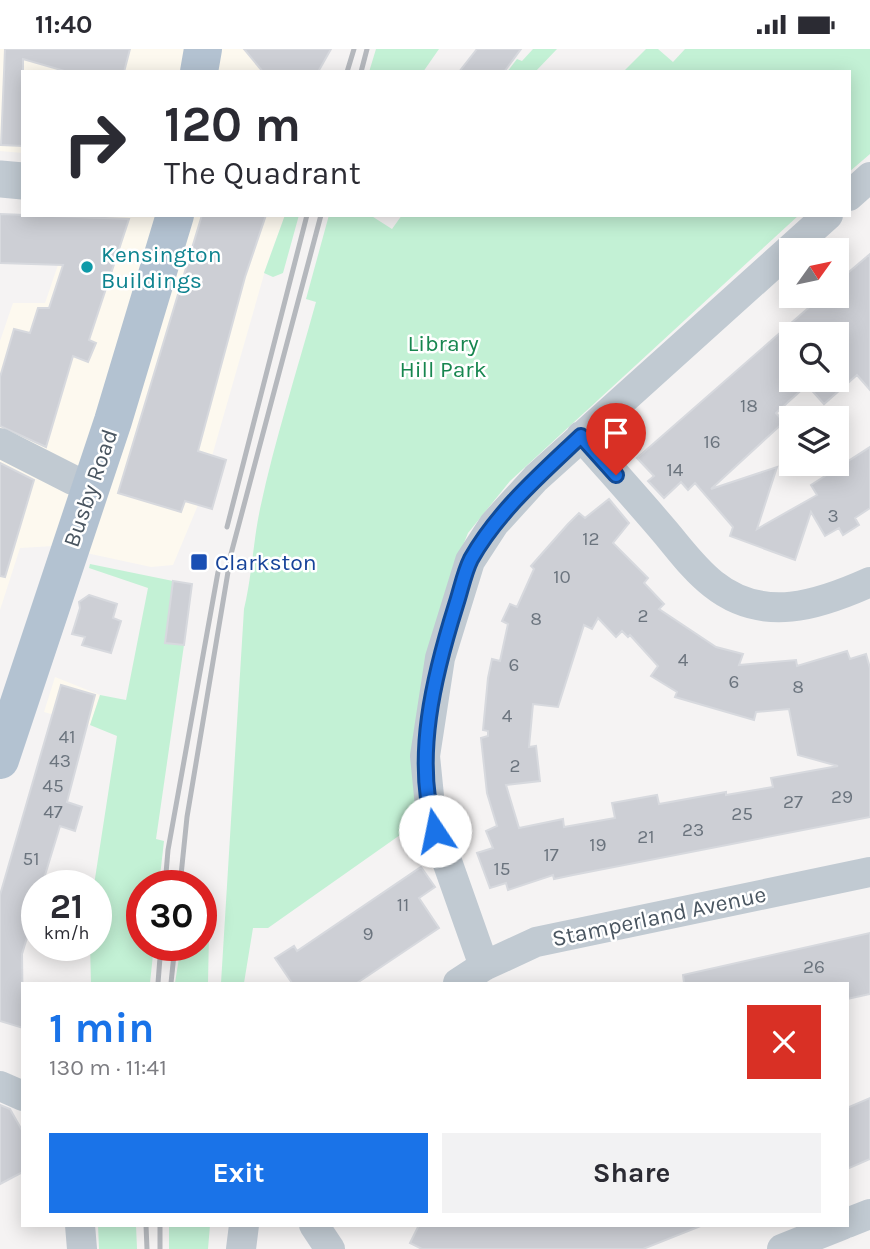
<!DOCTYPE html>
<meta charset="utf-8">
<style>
:root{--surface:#fff;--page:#f2f2f3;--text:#2b2b33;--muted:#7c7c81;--accent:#1a73e8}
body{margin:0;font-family:Karla,sans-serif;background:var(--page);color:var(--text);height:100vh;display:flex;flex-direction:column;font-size:26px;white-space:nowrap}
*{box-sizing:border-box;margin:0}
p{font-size:23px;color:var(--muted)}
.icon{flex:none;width:38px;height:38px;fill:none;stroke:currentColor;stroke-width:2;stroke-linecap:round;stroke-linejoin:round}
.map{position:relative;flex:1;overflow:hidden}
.details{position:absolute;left:21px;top:933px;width:828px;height:245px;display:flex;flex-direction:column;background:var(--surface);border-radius:0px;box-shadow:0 4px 18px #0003}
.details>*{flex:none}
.hud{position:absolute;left:21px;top:21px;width:830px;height:147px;border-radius:0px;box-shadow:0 4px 18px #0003;background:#fff;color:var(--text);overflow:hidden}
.needle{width:46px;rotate:57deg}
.controls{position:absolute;left:779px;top:189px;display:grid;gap:14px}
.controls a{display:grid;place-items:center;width:70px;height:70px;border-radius:0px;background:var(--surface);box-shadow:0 4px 18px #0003;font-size:35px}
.speed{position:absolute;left:21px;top:821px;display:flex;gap:14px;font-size:35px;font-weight:700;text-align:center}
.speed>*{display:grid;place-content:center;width:91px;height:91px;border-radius:50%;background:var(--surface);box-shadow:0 4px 18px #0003;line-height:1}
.speed small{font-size:18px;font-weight:400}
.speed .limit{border:10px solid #d22;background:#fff;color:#111}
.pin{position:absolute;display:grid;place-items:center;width:60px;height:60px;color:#fff;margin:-72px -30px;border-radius:50% 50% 50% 0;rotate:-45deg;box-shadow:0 0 7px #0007}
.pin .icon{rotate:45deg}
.me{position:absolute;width:77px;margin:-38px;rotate:349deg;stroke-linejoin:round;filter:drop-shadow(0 0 5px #0008)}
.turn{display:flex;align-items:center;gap:24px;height:147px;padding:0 28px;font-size:32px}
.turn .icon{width:91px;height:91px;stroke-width:2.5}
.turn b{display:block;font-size:49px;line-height:60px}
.round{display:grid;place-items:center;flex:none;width:74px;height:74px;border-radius:0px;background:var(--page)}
.headline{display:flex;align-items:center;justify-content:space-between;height:119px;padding:0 28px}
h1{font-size:42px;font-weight:700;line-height:52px;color:var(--accent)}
.action{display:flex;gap:14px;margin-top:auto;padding:14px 28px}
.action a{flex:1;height:80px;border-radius:0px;background:var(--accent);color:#fff;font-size:28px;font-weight:700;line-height:80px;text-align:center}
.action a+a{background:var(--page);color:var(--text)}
.status{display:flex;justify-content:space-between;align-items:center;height:49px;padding:0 35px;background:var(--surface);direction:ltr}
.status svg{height:19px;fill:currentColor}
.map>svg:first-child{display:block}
.commercial{fill:#fdf9ef}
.green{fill:#c3f1d5}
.building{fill:#cdcfd5;stroke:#d7d9de;stroke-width:2;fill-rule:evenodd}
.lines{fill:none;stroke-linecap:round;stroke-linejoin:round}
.minor{stroke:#c1cad2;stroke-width:30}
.tertiary{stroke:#c1cad2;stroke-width:37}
.primary{stroke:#b3c2d1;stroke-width:38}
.rail{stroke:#b5b8bd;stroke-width:5}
.route-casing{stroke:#114b97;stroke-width:18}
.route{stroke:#1a73e8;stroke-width:12}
.culture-dot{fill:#0f9aa8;stroke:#fff;stroke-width:2.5}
.transit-dot{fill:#1a4fb4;stroke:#fff;stroke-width:2.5}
.labels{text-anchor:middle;stroke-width:5;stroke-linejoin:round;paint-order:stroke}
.number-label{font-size:19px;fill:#6b747e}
.culture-label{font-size:23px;fill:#0d838f;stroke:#fff;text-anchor:start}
.park-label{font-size:23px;fill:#17864f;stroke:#fff}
.street-label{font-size:23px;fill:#4a5661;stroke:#fff}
.transit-label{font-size:23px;fill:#164399;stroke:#fff;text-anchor:start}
</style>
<div class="status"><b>11:40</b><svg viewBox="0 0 49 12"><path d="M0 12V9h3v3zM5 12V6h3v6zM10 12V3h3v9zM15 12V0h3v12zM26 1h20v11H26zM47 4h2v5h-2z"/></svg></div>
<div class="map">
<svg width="870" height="1200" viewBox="0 0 870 1200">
<rect width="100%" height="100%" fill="#f5f3f3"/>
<path class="commercial" d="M 0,0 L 330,0 L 318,23 L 23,23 L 23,104 L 0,102 Z
M 63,166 L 285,166 L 267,215 L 198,456 L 173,516 L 151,518 L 54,497 L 20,499 L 0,561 L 0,292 L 13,254 L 45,254 L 58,216 L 63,215 Z
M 55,628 L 100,646 L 90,676 L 44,663 Z"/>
<path class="green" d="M 376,0 L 439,0 L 423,23 L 369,23 Z
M 533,0 L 557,0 L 535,23 L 507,23 L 517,10 L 522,12 Z
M 646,0 L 658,0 L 673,13 L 685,0 L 870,0 L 870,105 L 849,123 L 849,23 L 623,23 Z
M 285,166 L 299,166 L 283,224 L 273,228 L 264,224 Z
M 329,166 L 370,166 L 392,180 L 402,166 L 799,166 L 510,432 L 468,484 L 449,531 L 422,629 L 413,725 L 418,781 L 410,779 L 268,879 L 253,879 L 244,934 L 221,934 L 244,560 C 252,527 253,493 260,460 C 275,390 297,322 316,253 L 306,250 Z
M 90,515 L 173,532 L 165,593 L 184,596 L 156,790 L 164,792 L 159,836 L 142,836 L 142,896 L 154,896 L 150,934 L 91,934 L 90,896 L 96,896 L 94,836 L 117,687 L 90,676 L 100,646 L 126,651 L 148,539 L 89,519 Z
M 209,884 L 208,934 L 175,934 L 181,896 L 201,896 L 201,885 Z
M 98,1176 L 136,1176 L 137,1200 L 99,1200 Z
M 169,1176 L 210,1176 L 208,1200 L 169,1200 Z"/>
<path class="building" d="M 5,0 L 130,0 L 124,23 L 68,23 L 23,10 L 23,97 L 1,96 Z
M 244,0 L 331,0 L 318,23 L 263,23 Z
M 477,0 L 521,0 L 504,23 L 459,23 Z
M 0,165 L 129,170 L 89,291 L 96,294 L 88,313 L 73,307 L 46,398 L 0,377 L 0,328 L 14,280 L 30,284 L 38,259 L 49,259 L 63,216 L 0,214 Z
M 202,166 L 266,166 L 245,228 L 198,402 L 226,411 L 212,460 L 185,452 L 181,463 L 118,444 Z
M 870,205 L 870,341 L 857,326 L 824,355 L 807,336 L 776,364 L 784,373 L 711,440 L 777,418 L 757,480 L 817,446 L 811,436 L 870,398 L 870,459 L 855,469 L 859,476 L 843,486 L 839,479 L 825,487 L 811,463 L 795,511 L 730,487 L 733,478 L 695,434 L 688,441 L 681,433 L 664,449 L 648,432 L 654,427 L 637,409 L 822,247 L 836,247 L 836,234 ZM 791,285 L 836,285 L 836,331 L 791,331 Z
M 0,414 L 34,431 L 5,528 L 0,527 Z
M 609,450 L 629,474 L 613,494 L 648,529 L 644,534 L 664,555 L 659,560 L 716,598 L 743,605 L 739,616 L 796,611 L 797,617 L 847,602 L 850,610 L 866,605 L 870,619 L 870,768 L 573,826 L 554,830 L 553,826 L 508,841 L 506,834 L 490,839 L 477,804 L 493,799 L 486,782 L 497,777 L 487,744 L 481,689 L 488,687 L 488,682 L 483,681 L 488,629 L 492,610 L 500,612 L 508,575 L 502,572 L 510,555 L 517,558 L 534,520 L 531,517 L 568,475 L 579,464 L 585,469 ZM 598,569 L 616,588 L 622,582 L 628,588 L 630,586 L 658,617 L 651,627 L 677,643 L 675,648 L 754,671 L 756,663 L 789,660 L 798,706 L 838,717 L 771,729 L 773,738 L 726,746 L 726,743 L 659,755 L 657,746 L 612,754 L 615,769 L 564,778 L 563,770 L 519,779 L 506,736 L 540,732 L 536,697 L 529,698 L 533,655 L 558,658 L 584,576 L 592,580 Z
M 173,532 L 192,535 L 184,596 L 165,594 Z
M 89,546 L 117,555 L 113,569 L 121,572 L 111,604 L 82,596 L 85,588 L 72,585 L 80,559 L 79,553 Z
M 61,636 L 95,646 L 67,753 L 82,758 L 75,782 L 60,777 L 42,836 L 37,836 L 37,856 L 22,905 L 23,979 L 0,972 L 0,846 Z
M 421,818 L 435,838 L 419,849 L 439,879 L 357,934 L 292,934 L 275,909 L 294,897 L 297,902 Z
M 870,884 L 870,945 L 847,950 L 847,934 L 684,934 L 683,926 Z
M 870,1049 L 870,1110 L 847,1120 L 847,1059 Z
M 0,1056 L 10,1060 L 23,1083 L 23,1123 L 0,1135 Z
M 419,1176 L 700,1176 L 701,1177 L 643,1200 L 422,1200 L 410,1194 Z"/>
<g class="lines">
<path class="minor" d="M 849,147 L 870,128
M 581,387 C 609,419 638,451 666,484 C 681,502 695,521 713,535 C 763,575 819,556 870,533
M 0,394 L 73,431
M 484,917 L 431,767 L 425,707 L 440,609 L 470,512 L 494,475 L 536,429 L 828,166
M 458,934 L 484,917 L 536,893 L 870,823
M 0,1037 L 23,1047
M 847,1174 L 870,1165
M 80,1176 L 82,1200
M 314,1176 L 330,1200
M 241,1200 L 244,1176
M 782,1200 L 842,1176"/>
<path class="tertiary" d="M 0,130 L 23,132"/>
<path class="primary" d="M 199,23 L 203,0
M 0,711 L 113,372 L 175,166"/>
<path class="rail" d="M 347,23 L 354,0
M 361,23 L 367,0
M 227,478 L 307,166
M 165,836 L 168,801 L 218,523
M 180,836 L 187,768 L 231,505 L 321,166
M 158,934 L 161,896
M 171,934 L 175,896
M 146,1176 L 147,1200
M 160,1176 L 160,1200"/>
</g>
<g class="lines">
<defs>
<path id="route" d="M 435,782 C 413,710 434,626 456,556 C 461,541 464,524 471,510 C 498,462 542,424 581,387 L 616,426"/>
</defs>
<use href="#route" class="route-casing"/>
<use href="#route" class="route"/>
</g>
<circle class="culture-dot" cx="87" cy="218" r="7"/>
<rect class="transit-dot" x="190" y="504" width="18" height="18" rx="3.5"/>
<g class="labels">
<g class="number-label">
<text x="749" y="363">18</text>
<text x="712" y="399">16</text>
<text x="675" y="427">14</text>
<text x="833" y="473">3</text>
<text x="591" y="496">12</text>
<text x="562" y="534">10</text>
<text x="643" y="573">2</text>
<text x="536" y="576">8</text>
<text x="683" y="617">4</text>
<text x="514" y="622">6</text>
<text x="734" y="639">6</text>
<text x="798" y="644">8</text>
<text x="507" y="673">4</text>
<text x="67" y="694">41</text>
<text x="60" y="718">43</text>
<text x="515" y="723">2</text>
<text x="53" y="743">45</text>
<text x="842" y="754">29</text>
<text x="793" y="759">27</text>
<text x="53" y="769">47</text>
<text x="742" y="771">25</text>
<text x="693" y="787">23</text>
<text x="646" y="794">21</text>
<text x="598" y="802">19</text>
<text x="551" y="812">17</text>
<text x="31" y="816">51</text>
<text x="502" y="826">15</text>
<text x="403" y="862">11</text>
<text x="368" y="891">9</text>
<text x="814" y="924">26</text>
</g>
<g class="culture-label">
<text x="101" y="213">Kensington<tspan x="101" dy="26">Buildings</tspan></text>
</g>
<g class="park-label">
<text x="443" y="302">Library<tspan x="443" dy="26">Hill Park</tspan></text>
</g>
<g class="street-label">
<text transform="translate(90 439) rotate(-71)" y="8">Busby Road</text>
<text transform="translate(659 867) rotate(-12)" y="8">Stamperland Avenue</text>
</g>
<g class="transit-label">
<text x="215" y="521">Clarkston</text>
</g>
</g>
</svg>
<div class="controls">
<a><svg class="needle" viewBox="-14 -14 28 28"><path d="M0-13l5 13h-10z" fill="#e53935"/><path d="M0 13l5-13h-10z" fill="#7c7c81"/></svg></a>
<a><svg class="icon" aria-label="search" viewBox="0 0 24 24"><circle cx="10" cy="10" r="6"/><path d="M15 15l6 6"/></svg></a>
<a><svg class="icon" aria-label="layers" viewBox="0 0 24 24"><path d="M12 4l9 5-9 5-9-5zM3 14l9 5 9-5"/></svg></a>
</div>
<div class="speed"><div>21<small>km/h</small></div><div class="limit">30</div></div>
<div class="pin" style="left:616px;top:426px;background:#d93025"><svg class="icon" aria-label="arrive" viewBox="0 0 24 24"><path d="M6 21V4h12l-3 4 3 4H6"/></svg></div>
<svg class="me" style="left:435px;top:782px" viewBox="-20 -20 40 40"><circle r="19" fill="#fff"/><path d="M0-13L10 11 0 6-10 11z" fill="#1a73e8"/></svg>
<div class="hud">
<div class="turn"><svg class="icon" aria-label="right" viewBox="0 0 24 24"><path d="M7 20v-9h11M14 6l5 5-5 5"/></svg><div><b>120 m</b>The Quadrant</div></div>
</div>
<section class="details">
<div class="headline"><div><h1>1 min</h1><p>130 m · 11:41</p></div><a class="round" style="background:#d93025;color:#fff"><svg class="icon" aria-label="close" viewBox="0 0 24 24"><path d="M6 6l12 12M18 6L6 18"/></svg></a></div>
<div class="action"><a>Exit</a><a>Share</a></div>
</section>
</div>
